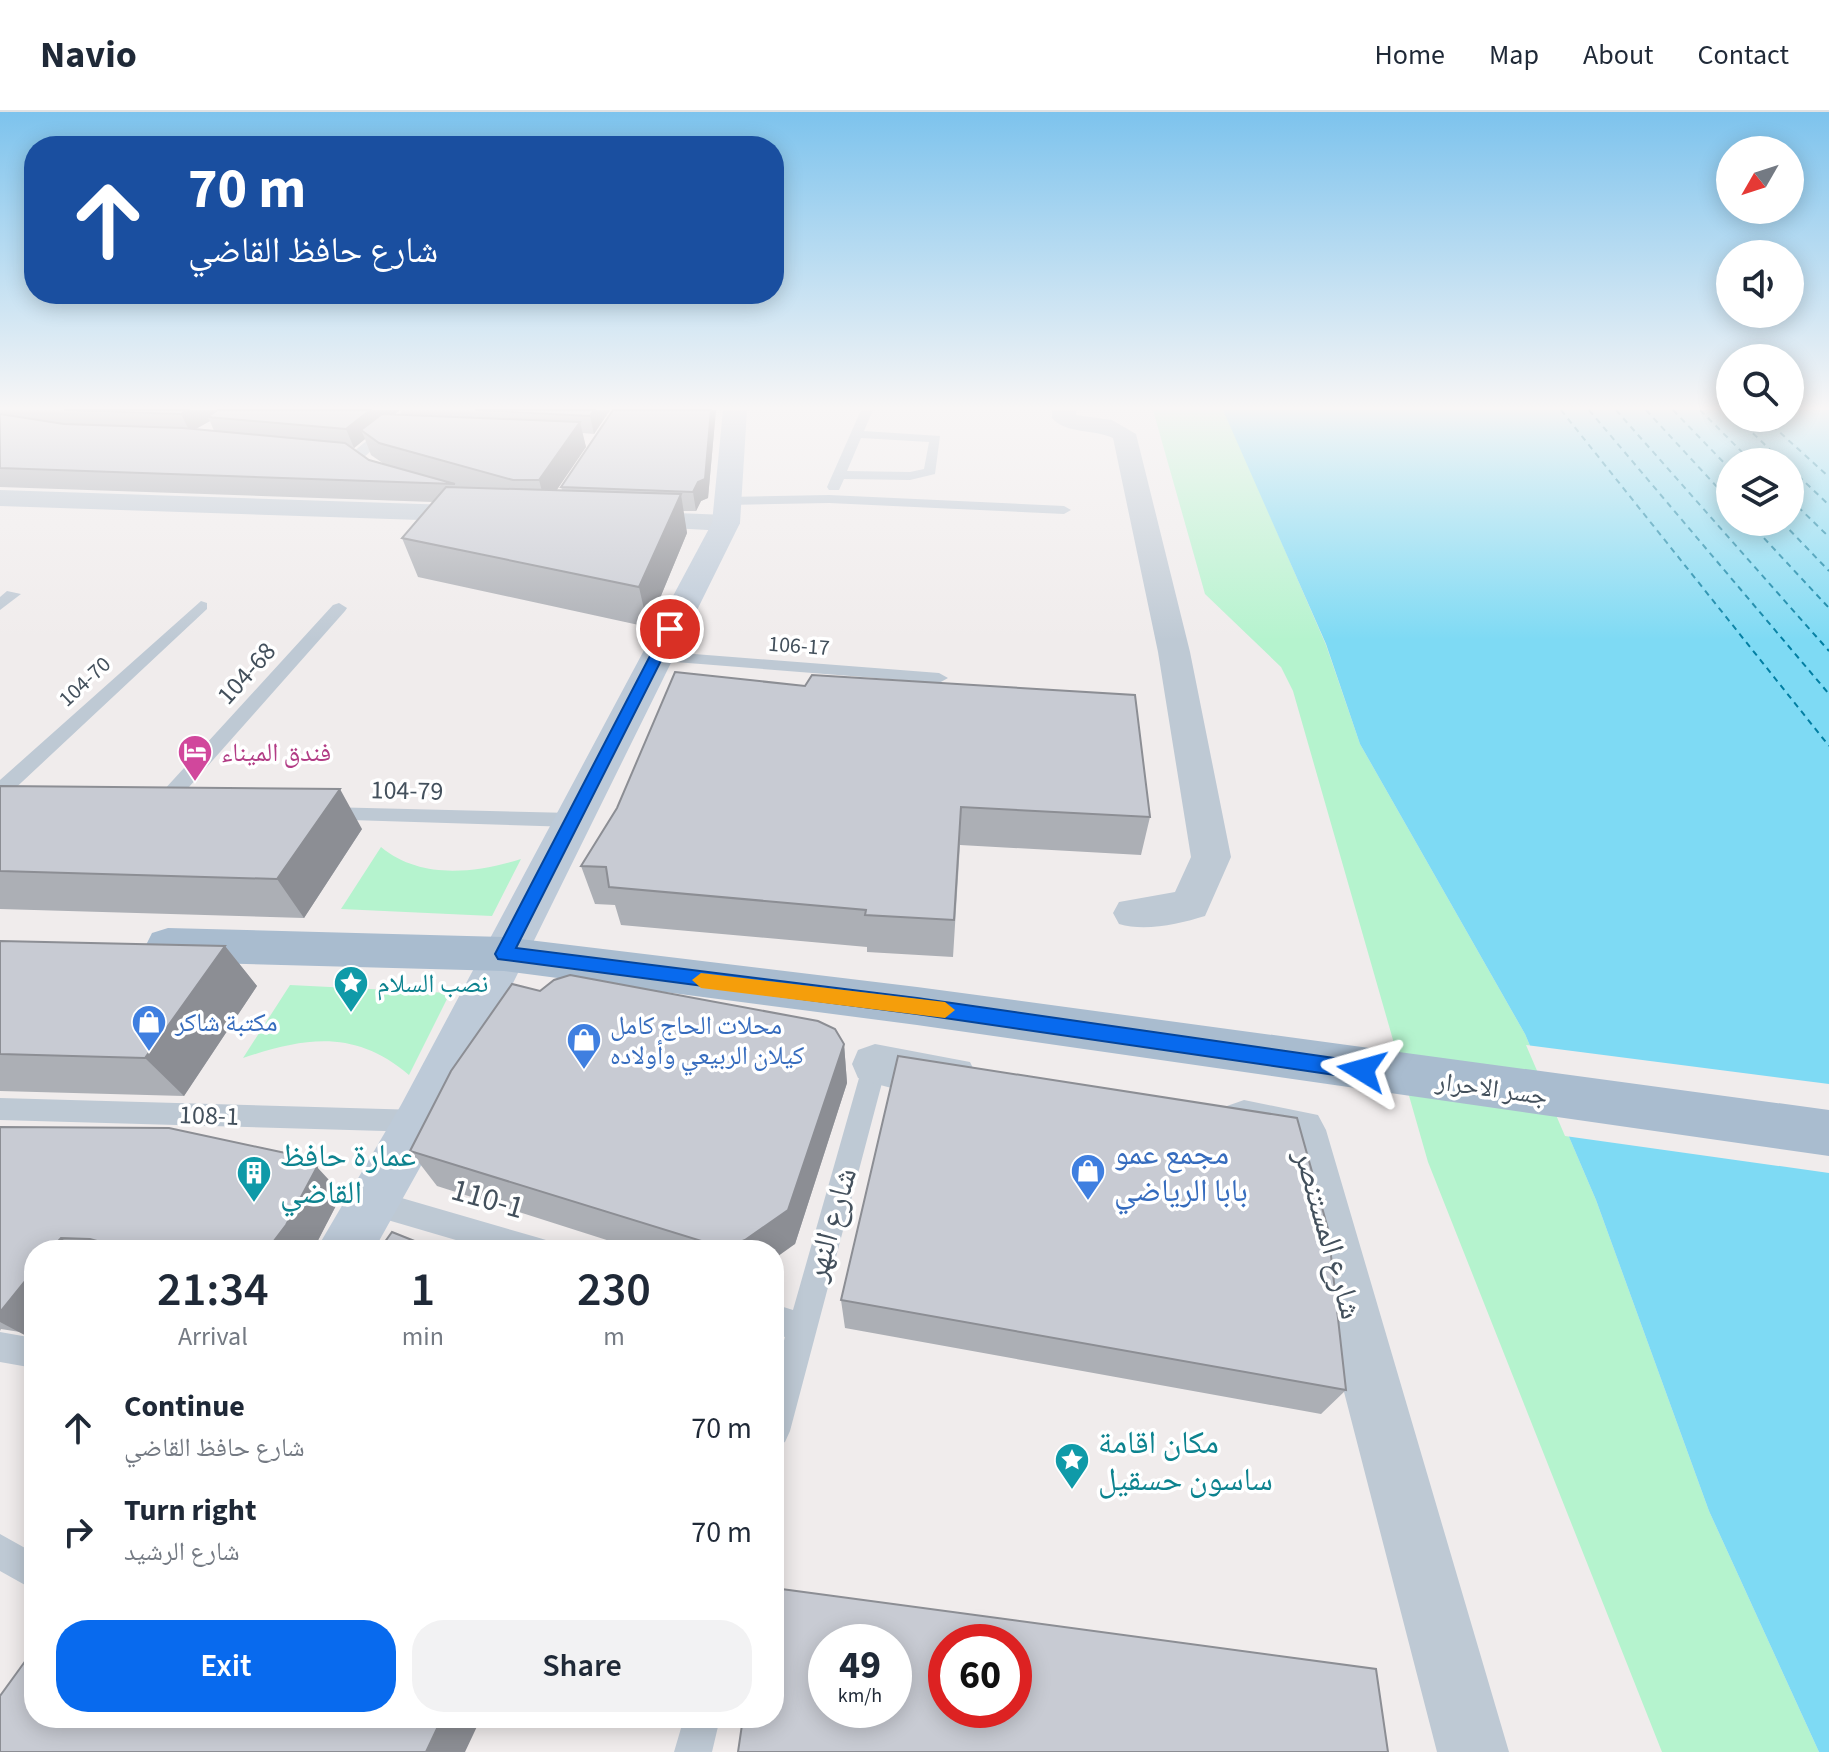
<!DOCTYPE html>
<meta charset="utf-8">
<style>
:root{--surface:#fff;--page:#f2f2f3;--text:#1f2937;--muted:#747a83;--line:#e0e1e3;--accent:#086aee}
body{margin:0;font-family:"Source Sans 3","Noto Naskh Arabic",sans-serif;background:var(--page);color:var(--text);height:100vh;display:flex;flex-direction:column;font-size:30px;white-space:nowrap}
*{box-sizing:border-box;margin:0}
p{font-size:26px;color:var(--muted)}
.icon{flex:none;width:44px;height:44px;fill:none;stroke:currentColor;stroke-width:2;stroke-linecap:round;stroke-linejoin:round}
.map{position:relative;flex:1;overflow:hidden}
.side{position:absolute;left:24px;top:1128px;width:760px;height:488px;display:flex;flex-direction:column;background:var(--surface);border-radius:32px;box-shadow:0 4px 20px #0003}
.side>*{flex:none}
.banner{position:absolute;left:24px;top:24px;width:760px;height:168px;border-radius:32px;box-shadow:0 4px 20px #0003;background:#1a4fa0;color:#fff;overflow:hidden}
.needle{width:52px;rotate:231deg}
.tools{position:absolute;left:1716px;top:24px;display:grid;gap:16px}
.tools a{display:grid;place-items:center;width:88px;height:88px;border-radius:50%;background:var(--surface);box-shadow:0 4px 20px #0003;font-size:40px}
.speed{position:absolute;left:808px;top:1512px;display:flex;gap:16px;font-size:40px;font-weight:700;text-align:center}
.speed>*{display:grid;place-content:center;width:104px;height:104px;border-radius:50%;background:var(--surface);box-shadow:0 4px 20px #0003;line-height:1}
.speed small{font-size:20px;font-weight:400}
.speed .limit{border:12px solid #d22;background:#fff;color:#111}
.pin{position:absolute;display:grid;place-items:center;width:68px;height:68px;color:#fff;margin:-34px;border:4px solid #fff;border-radius:50%;box-shadow:0 2px 8px #0007}
.me{position:absolute;width:88px;margin:-44px;rotate:278deg;stroke-linejoin:round;filter:drop-shadow(0 0 6px #0008)}
.turn{display:flex;align-items:center;gap:28px;height:168px;padding:0 32px;font-size:36px}
.turn .icon{width:104px;height:104px;stroke-width:2.5}
.turn b{display:block;font-size:56px;line-height:68px}
.eta{display:flex;justify-content:space-evenly;align-items:center;height:136px;text-align:center}
.eta b{font-size:48px;font-weight:600;line-height:56px}
.primary-button{display:flex;gap:16px;margin-top:auto;padding:16px 32px}
.primary-button a{flex:1;height:92px;border-radius:32px;background:var(--accent);color:#fff;font-size:32px;font-weight:600;line-height:92px;text-align:center}
.primary-button a+a{background:var(--page);color:var(--text)}
ul{padding:0;list-style:none}
li{display:flex;align-items:center;gap:24px;height:104px;padding:0 32px}
li div{flex:1}
li b{display:block;font-size:30px}
li em{font-style:normal}
header{display:flex;align-items:center;gap:48px;box-sizing:border-box;height:112px;padding:0 40px;background:var(--surface);border-bottom:2px solid var(--line)}
header strong{font-size:38px}
nav{display:flex;gap:44px;margin-inline-start:auto;font-size:28px}
.map>svg:first-child{display:block}
.green{fill:#b5f3ce}
.water{fill:#7edaf4;fill-rule:evenodd}
.pier{fill:#f0ecec}
.lines{fill:none;stroke-linecap:round;stroke-linejoin:round}
.ferry{stroke:#027ea2;stroke-width:2;stroke-dasharray:6 5;stroke-linecap:butt}
.service{fill:#bec9d4;fill-rule:evenodd}
.minor{fill:#bec9d4;fill-rule:evenodd}
.secondary{fill:#bdcad8;fill-rule:evenodd}
.primary{fill:#a9bccf;fill-rule:evenodd}
.wall{fill:#acafb5;fill-rule:evenodd}
.shaded-wall{fill:#8c8e94}
.building{fill:#c8cbd3;stroke:#8c8e94;stroke-width:2;fill-rule:evenodd}
.route{fill:#086aee;stroke:#05459b;stroke-width:2}
.slow{fill:#f59e0b}
.labels{text-anchor:middle;stroke-width:7;stroke-linejoin:round;paint-order:stroke}
.far-street-label{font-size:22px;fill:#43505c;stroke:#fff}
.street-label{font-size:26px;fill:#43505c;stroke:#fff}
.hotel-label{font-size:26px;fill:#b23c85;stroke:#fff;text-anchor:start}
.culture-label{font-size:26px;fill:#0d838f;stroke:#fff;text-anchor:start}
.shop-label{font-size:26px;fill:#366cbe;stroke:#fff;text-anchor:start}
.near-shop-label{font-size:32px;fill:#366cbe;stroke:#fff;text-anchor:start}
.near-culture-label{font-size:32px;fill:#0d838f;stroke:#fff;text-anchor:start}
.near-street-label{font-size:32px;fill:#43505c;stroke:#fff}
</style>
<header>
<strong>Navio</strong>
<nav><a>Home</a><a>Map</a><a>About</a><a>Contact</a></nav>
</header>
<div class="map">
<svg width="1829" height="1640" viewBox="0 0 1829 1640">
<rect width="100%" height="100%" fill="#f0ecec"/>
<path class="green" d="M 1153,298 L 1223,298 L 1226,302 L 1326,533 L 1360,632 L 1525,922 L 1596,1088 L 1709,1399 L 1819,1640 L 1662,1640 L 1428,1050 L 1293,579 L 1281,555 L 1205,482 Z
M 381,735 C 421,768 475,761 521,747 L 492,804 L 341,797 Z
M 290,873 L 450,881 L 409,963 C 355,917 306,925 243,946 Z"/>
<path class="water" d="M 1223,298 L 1730,298 L 1730,306 L 1790,306 L 1790,298 L 1829,298 L 1829,1640 L 1819,1640 L 1709,1399 L 1596,1088 L 1525,922 L 1360,632 L 1326,532 ZM 1730,350 L 1790,350 L 1790,410 L 1730,410 Z"/>
<path class="pier" d="M 1526,933 L 1829,972 L 1829,1061 L 1565,1024 Z"/>
<g class="lines">
<path class="ferry" d="M 1561,298 L 1829,634
M 1589,298 L 1829,582
M 1616,298 L 1829,539
M 1646,298 L 1730,389
M 1673,298 L 1730,357
M 1700,298 L 1752,350
M 1737,306 L 1783,350
M 1764,306 L 1829,365
M 1790,356 L 1829,393
M 1790,387 L 1829,425
M 1749,410 L 1829,496
M 1782,410 L 1829,459"/>
<path class="service" d="M 404,298 L 418,298 L 363,346 L 353,346 L 353,340 Z
M 861,298 L 873,298 L 864,319 L 940,324 L 935,362 L 910,368 L 844,367 L 839,378 L 829,378 L 827,375 ZM 861,326 L 929,330 L 924,357 L 910,360 L 847,359 Z
M 829,383 L 1064,394 L 1071,398 L 1064,402 L 829,391 L 728,393 L 721,389 L 728,385 Z
M 7,479 L 21,482 L 0,498 L 0,485 Z
M 201,489 L 207,491 L 207,497 L 7,684 L 0,685 L 0,668 Z
M 339,491 L 347,496 L 345,499 L 166,701 L 152,701 L 149,696 L 152,691 L 333,493 Z
M 656,539 L 939,561 L 948,566 L 939,571 L 650,548 L 648,544 Z
M 326,695 L 572,701 L 582,708 L 572,715 L 319,707 L 316,702 L 319,697 Z
M 875,942 L 884,945 L 887,952 L 790,1319 L 785,1330 L 774,1335 L 774,1264 L 785,1225 L 774,1222 L 774,1192 L 793,1198 L 863,952 L 866,945 Z
M 0,986 L 419,998 L 428,1001 L 432,1009 L 428,1017 L 419,1020 L 0,1008 Z
M 374,1078 L 536,1125 L 546,1128 L 550,1138 L 490,1138 L 374,1104 L 364,1100 L 360,1091 L 364,1082 Z
M 0,1220 L 34,1226 L 34,1256 L 0,1250 Z
M 0,1422 L 34,1441 L 34,1478 L 0,1459 Z
M 684,1606 L 720,1606 L 712,1640 L 674,1640 Z"/>
<path class="minor" d="M 1052,298 L 1076,298 L 1076,303 L 1112,308 L 1136,322 L 1190,540 L 1231,745 L 1205,804 C 1179,812 1145,820 1119,812 L 1113,801 L 1119,790 L 1175,780 L 1191,745 L 1158,540 L 1113,326 C 1094,317 1065,322 1052,306 Z
M 0,378 L 481,394 L 491,396 L 494,402 L 491,408 L 481,410 L 0,394 Z
M 627,399 L 726,403 L 736,405 L 740,411 L 736,417 L 726,419 L 617,413 L 613,407 L 617,401 Z
M 875,932 L 970,950 L 977,964 L 970,978 C 938,989 890,977 858,966 L 852,952 L 858,938 Z
M 1244,988 L 1318,1003 L 1326,1018 L 1509,1640 L 1437,1640 L 1281,1036 L 1227,1024 L 1220,1009 L 1227,994 Z"/>
<path class="secondary" d="M 723,298 L 747,298 L 740,411 L 437,1025 L 374,1138 L 316,1138 L 401,993 L 712,411 Z"/>
<path class="primary" d="M 168,816 L 504,825 L 917,875 L 1829,998 L 1829,1044 L 917,913 L 504,859 L 168,850 L 152,845 L 146,833 L 152,821 Z"/>
</g>
<path class="wall" d="M 0,298 L 400,298 L 395,302 L 402,303 L 400,298 L 610,298 L 594,322 L 582,321 L 586,335 L 556,378 L 562,378 L 561,375 L 613,298 L 716,298 L 708,386 L 701,389 L 696,399 L 683,399 L 687,421 L 648,515 L 418,465 L 402,426 L 433,390 L 0,375 ZM 210,309 L 214,319 L 196,317 ZM 365,327 L 371,343 L 384,352 L 369,348 L 351,336 L 354,336 Z
M 675,560 L 1150,705 L 1141,743 L 960,733 L 953,845 L 867,840 L 867,835 L 621,813 L 615,793 L 595,792 L 581,754 L 617,696 Z
M 0,674 L 362,717 L 304,806 L 0,797 Z
M 0,829 L 225,834 L 257,874 L 184,984 L 0,979 Z
M 540,879 L 844,932 L 847,971 L 795,1132 L 774,1138 L 638,1138 L 437,1074 L 410,1039 Z
M 0,1015 L 342,1082 L 313,1138 L 34,1138 L 20,1220 L 1,1217 L 0,1219 Z
M 841,1188 L 1346,1278 L 1321,1302 L 845,1216 Z"/>
<path class="shaded-wall" d="M 187,298 L 229,298 L 207,305 L 210,309 L 190,320 L 181,302 Z
M 370,298 L 400,298 L 369,324 L 361,318 L 365,327 L 354,336 L 346,317 Z
M 594,298 L 610,298 L 594,322 L 590,304 Z
M 711,298 L 716,298 L 708,386 L 701,389 L 696,399 L 693,380 L 698,370 Z
M 580,310 L 586,335 L 546,394 L 539,368 Z
M 681,382 L 687,421 L 648,515 L 639,475 Z
M 340,677 L 362,717 L 304,806 L 277,767 Z
M 225,834 L 257,874 L 184,984 L 145,946 Z
M 844,932 L 847,971 L 795,1132 L 774,1147 L 774,1138 L 725,1138 L 724,1136 Z
M 317,1055 L 342,1082 L 313,1138 L 267,1138 Z
M 61,1126 L 79,1138 L 50,1138 Z
M 34,1158 L 34,1228 L 0,1210 L 0,1200 Z
M 442,1606 L 481,1606 L 465,1640 L 426,1640 Z"/>
<path class="building" d="M 64,298 L 187,298 L 181,302 Z
M 218,298 L 370,298 L 346,317 L 207,305 Z
M 475,298 L 594,298 L 590,304 Z
M 613,298 L 711,298 L 705,367 L 698,370 L 693,380 L 561,375 Z
M 0,302 L 64,312 L 183,316 L 345,331 L 369,348 L 455,372 L 0,356 Z
M 382,302 L 580,310 L 539,368 L 513,368 L 379,331 L 361,318 Z
M 446,375 L 681,382 L 639,475 L 402,426 Z
M 675,560 L 805,574 L 812,563 L 1135,583 L 1150,705 L 961,695 L 954,808 L 865,803 L 866,798 L 609,775 L 606,755 L 581,754 L 617,696 Z
M 0,674 L 340,677 L 277,767 L 0,759 Z
M 0,829 L 225,834 L 145,946 L 0,942 Z
M 570,863 L 818,909 L 835,917 L 844,932 L 788,1098 L 745,1128 L 724,1136 L 410,1039 L 451,959 L 512,872 L 540,879 L 554,868 Z
M 898,944 L 1297,1006 L 1328,1117 L 1346,1278 L 841,1188 Z
M 0,1015 L 169,1016 L 304,1045 L 317,1055 L 286,1113 L 267,1138 L 129,1138 L 90,1127 L 61,1126 L 50,1138 L 34,1138 L 34,1158 L 0,1200 Z
M 392,1120 L 437,1138 L 379,1138 Z
M 774,1476 L 1376,1557 L 1388,1640 L 738,1640 L 743,1606 L 774,1606 ZM 826,1530 L 894,1530 L 894,1598 L 826,1598 ZM 946,1530 L 1014,1530 L 1014,1598 L 946,1598 Z
M 34,1537 L 34,1606 L 442,1606 L 426,1640 L 0,1640 L 0,1584 Z"/>
<linearGradient id="sky" x2="0" y2="1"><stop stop-color="#7dc3ed"/><stop offset="0.56" stop-color="#f8f6f6"/><stop offset="1" stop-color="#f8f6f6" stop-opacity="0"/></linearGradient>
<rect width="1829" height="528" fill="url(#sky)"/>
<path class="route" d="M 665,515 L 677,517 L 516,836 L 917,886 L 1362,950 L 1370,952 L 1373,958 L 1370,964 L 1362,967 L 917,902 L 498,847 L 495,842 Z"/>
<path class="slow" d="M 701,861 L 945,890 L 955,898 L 945,906 L 701,876 L 692,868 Z"/>
<defs>
<symbol id="hotel-pin" viewBox="-11 -11 22 30"><path d="M0 17L-7.5 6A9.5 9.5 0 1 1 7.5 6Z" fill="#d1479c" stroke="#fff"/><path d="M-6-4.5h1.5V1H6V5H4.5V3h-9V5H-6ZM-4 0a1.8 1.8 0 1 1 3.6 0ZM.5 0V-2.5h3Q6-2.5 6 0Z" fill="#fff"/></symbol>
<symbol id="sight-pin" viewBox="-11 -11 22 30"><path d="M0 17L-7.5 6A9.5 9.5 0 1 1 7.5 6Z" fill="#0f9aa8" stroke="#fff"/><path d="M0-6L1.8-2.2L6-1.7L2.9 1.2L3.7 5.4L0 3.3L-3.7 5.4L-2.9 1.2L-6-1.7L-1.8-2.2Z" fill="#fff"/></symbol>
<symbol id="shop-pin" viewBox="-11 -11 22 30"><path d="M0 17L-7.5 6A9.5 9.5 0 1 1 7.5 6Z" fill="#3f7fe0" stroke="#fff"/><path d="M-5-2.5h2.3a2.7 3.5 0 0 1 5.4 0H5L5.5 6h-11ZM-1.5-2.5h3a1.5 2.3 0 0 0-3 0Z" fill="#fff"/></symbol>
<symbol id="building-pin" viewBox="-11 -11 22 30"><path d="M0 17L-7.5 6A9.5 9.5 0 1 1 7.5 6Z" fill="#0f9aa8" stroke="#fff"/><path d="M-4-6H4V6H1V3H-1V6H-4ZM-2.5-4.3h1.7v1.8h-1.7ZM.8-4.3h1.7v1.8H.8ZM-2.5-1h1.7V.8h-1.7ZM.8-1h1.7V.8H.8Z" fill="#fff"/></symbol>
</defs>
<g fill-rule="evenodd">
<use href="#hotel-pin" x="175" y="620" width="40" height="54"/>
<use href="#sight-pin" x="331" y="851" width="40" height="54"/>
<use href="#shop-pin" x="129" y="890" width="40" height="54"/>
<use href="#shop-pin" x="564" y="908" width="40" height="54"/>
<use href="#shop-pin" x="1068" y="1039" width="40" height="54"/>
<use href="#building-pin" x="234" y="1041" width="40" height="54"/>
<use href="#sight-pin" x="1052" y="1328" width="40" height="54"/>
</g>
<g class="labels">
<g class="far-street-label">
<text transform="translate(799 533) rotate(4)" y="8">106-17</text>
<text transform="translate(84 569) rotate(-43)" y="8">104-70</text>
</g>
<g class="street-label">
<text transform="translate(246 561) rotate(-48)" y="9">104-68</text>
<text transform="translate(407 678) rotate(1)" y="9">104-79</text>
<text transform="translate(1492 976) rotate(8)" y="9">جسر الاحرار</text>
<text transform="translate(209 1003) rotate(2)" y="9">108-1</text>
</g>
<g class="hotel-label">
<text x="221" y="649">فندق الميناء</text>
</g>
<g class="culture-label">
<text x="377" y="880">نصب السلام</text>
</g>
<g class="shop-label">
<text x="175" y="919">مكتبة شاكر</text>
<text x="610" y="922">محلات الحاج كامل<tspan x="610" dy="30">كيلان الربيعي وأولاده</tspan></text>
</g>
<g class="near-shop-label">
<text x="1114" y="1052">مجمع عمو<tspan x="1114" dy="37">بابا الرياضي</tspan></text>
</g>
<g class="near-culture-label">
<text x="280" y="1054">عمارة حافظ<tspan x="280" dy="37">القاضي</tspan></text>
<text x="1098" y="1341">مكان اقامة<tspan x="1098" dy="37">ساسون حسقيل</tspan></text>
</g>
<g class="near-street-label">
<text transform="translate(488 1086) rotate(16)" y="11">110-1</text>
<text transform="translate(830 1112) rotate(-74)" y="11">شارع النهر</text>
<text transform="translate(1329 1122) rotate(74)" y="11">شارع المستنصر</text>
</g>
</g>
</svg>
<div class="tools">
<a><svg class="needle" viewBox="-14 -14 28 28"><path d="M0-13l5 13h-10z" fill="#e53935"/><path d="M0 13l5-13h-10z" fill="#747a83"/></svg></a>
<a><svg class="icon" aria-label="sound" viewBox="0 0 24 24"><path d="M4 9h4l5-4v14l-5-4H4zM17 9q2 3 0 6"/></svg></a>
<a><svg class="icon" aria-label="search" viewBox="0 0 24 24"><circle cx="10" cy="10" r="6"/><path d="M15 15l6 6"/></svg></a>
<a><svg class="icon" aria-label="layers" viewBox="0 0 24 24"><path d="M12 4l9 5-9 5-9-5zM3 14l9 5 9-5"/></svg></a>
</div>
<div class="speed"><div>49<small>km/h</small></div><div class="limit">60</div></div>
<div class="pin" style="left:670px;top:517px;background:#d93025"><svg class="icon" aria-label="arrive" viewBox="0 0 24 24"><path d="M6 21V4h12l-3 4 3 4H6"/></svg></div>
<svg class="me" style="left:1362px;top:958px" viewBox="-20 -20 40 40"><path d="M0-17L14 15 0 8-14 15z" fill="#086aee" stroke="#fff" stroke-width="4"/></svg>
<div class="banner">
<div class="turn"><svg class="icon" aria-label="ahead" viewBox="0 0 24 24"><path d="M12 20V5M6 11l6-6 6 6"/></svg><div><b>70 m</b>شارع حافظ القاضي</div></div>
</div>
<section class="side">
<div class="eta">
<div><b>21:34</b><p>Arrival</p></div>
<div><b>1</b><p>min</p></div>
<div><b>230</b><p>m</p></div>
</div>
<ul>
<li><svg class="icon" aria-label="ahead" viewBox="0 0 24 24"><path d="M12 20V5M6 11l6-6 6 6"/></svg><div><b>Continue</b><p>شارع حافظ القاضي</p></div><em>70 m</em></li>
<li><svg class="icon" aria-label="right" viewBox="0 0 24 24"><path d="M7 20v-9h11M14 6l5 5-5 5"/></svg><div><b>Turn right</b><p>شارع الرشيد</p></div><em>70 m</em></li>
</ul>
<div class="primary-button"><a>Exit</a><a>Share</a></div>
</section>
</div>
